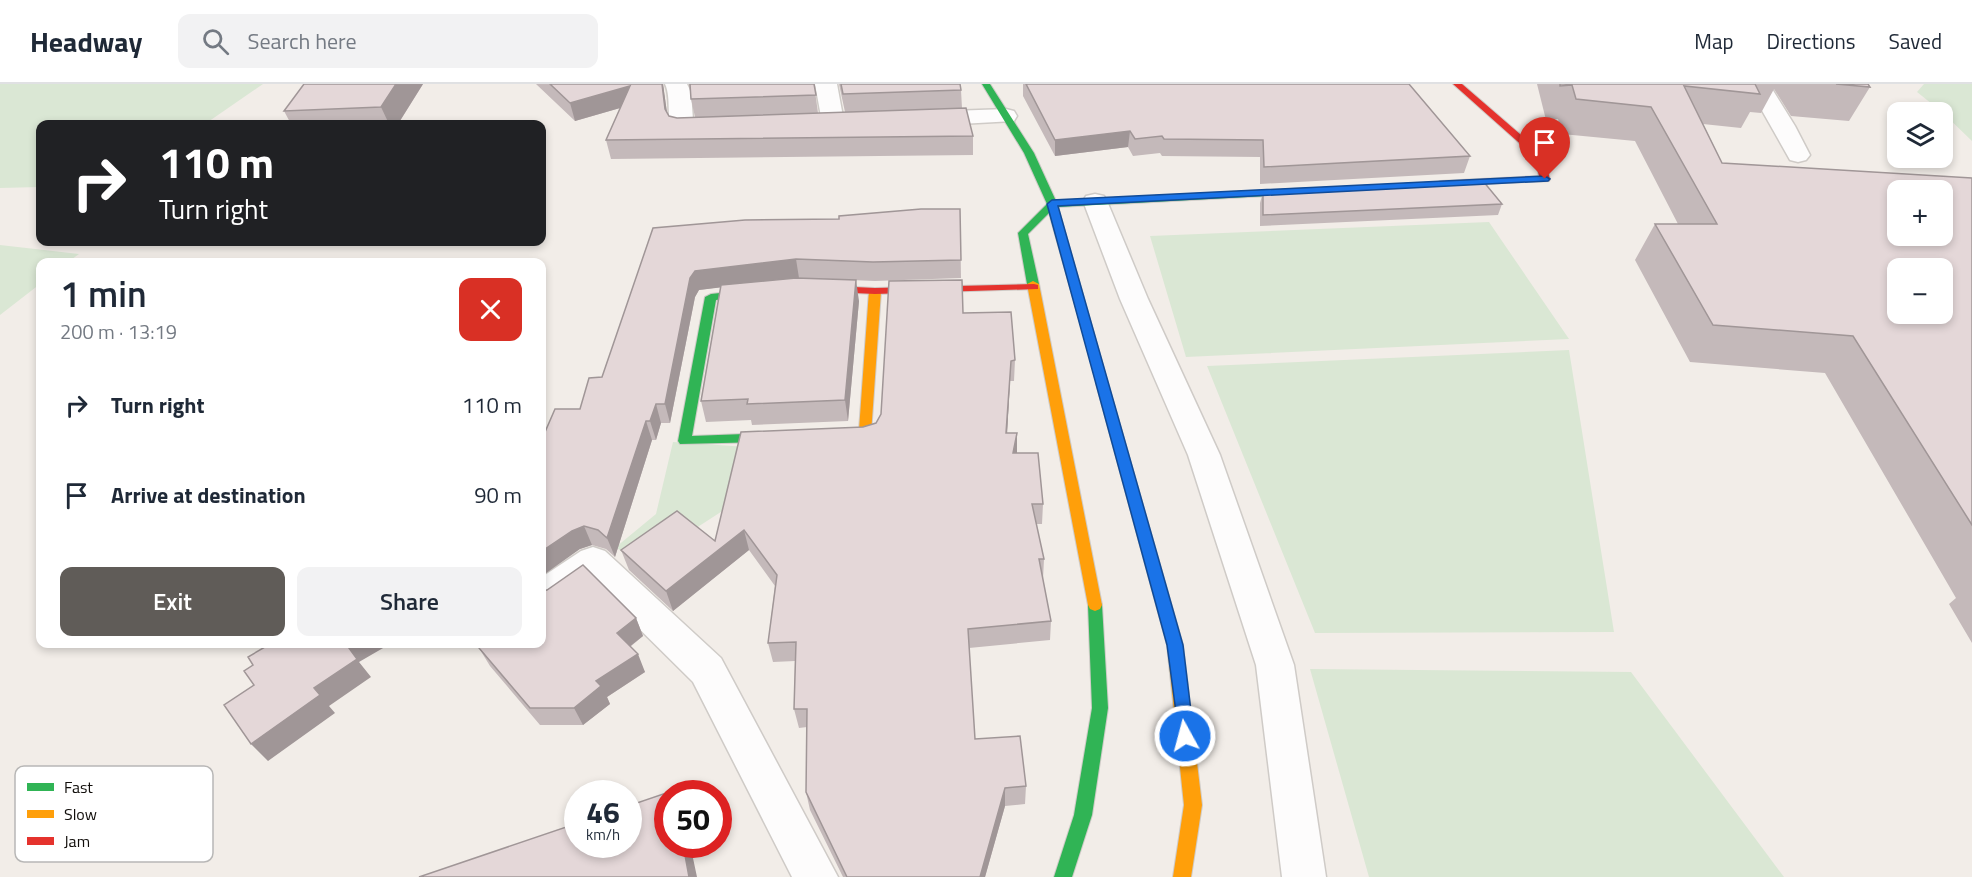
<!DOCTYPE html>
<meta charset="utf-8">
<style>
:root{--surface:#fff;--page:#f2f2f3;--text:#1f2937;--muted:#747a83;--line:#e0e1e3;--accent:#605c58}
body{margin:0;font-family:"Titillium Web",sans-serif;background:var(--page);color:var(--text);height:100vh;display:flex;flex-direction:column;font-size:22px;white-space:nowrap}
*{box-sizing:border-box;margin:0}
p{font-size:20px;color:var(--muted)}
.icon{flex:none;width:33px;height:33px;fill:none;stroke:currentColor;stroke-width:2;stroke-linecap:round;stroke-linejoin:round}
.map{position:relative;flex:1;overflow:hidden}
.drawer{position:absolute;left:36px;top:174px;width:510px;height:390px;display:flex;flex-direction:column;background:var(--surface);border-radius:12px;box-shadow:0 3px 9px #0003}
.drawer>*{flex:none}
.top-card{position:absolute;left:36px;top:36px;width:510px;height:126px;border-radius:12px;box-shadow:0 3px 9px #0003;background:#202124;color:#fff;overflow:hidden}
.tools{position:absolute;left:1887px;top:18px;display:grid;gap:12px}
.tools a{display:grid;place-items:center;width:66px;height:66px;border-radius:12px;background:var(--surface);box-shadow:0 3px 9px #0003;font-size:30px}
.speed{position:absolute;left:564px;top:696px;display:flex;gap:12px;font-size:30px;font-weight:700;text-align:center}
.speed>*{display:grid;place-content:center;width:78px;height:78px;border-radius:50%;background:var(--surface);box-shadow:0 3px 9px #0003;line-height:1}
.speed small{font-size:15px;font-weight:400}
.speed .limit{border:9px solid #d22;background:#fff;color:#111}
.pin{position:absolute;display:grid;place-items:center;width:51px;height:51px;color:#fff;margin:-62px -26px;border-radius:50% 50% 50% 0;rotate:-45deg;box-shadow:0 0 6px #0007}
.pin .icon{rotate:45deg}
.me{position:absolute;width:66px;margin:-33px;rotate:353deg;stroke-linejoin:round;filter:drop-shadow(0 0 4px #0008)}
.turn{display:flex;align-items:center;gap:21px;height:126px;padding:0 24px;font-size:27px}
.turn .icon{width:78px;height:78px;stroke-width:2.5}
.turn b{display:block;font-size:42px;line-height:51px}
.round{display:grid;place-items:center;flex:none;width:63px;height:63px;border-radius:12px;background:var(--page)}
.headline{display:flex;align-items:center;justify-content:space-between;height:102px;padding:0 24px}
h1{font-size:36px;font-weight:600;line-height:45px}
.cta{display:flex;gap:12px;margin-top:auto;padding:12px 24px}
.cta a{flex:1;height:69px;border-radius:12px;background:var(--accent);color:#fff;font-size:24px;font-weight:600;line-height:69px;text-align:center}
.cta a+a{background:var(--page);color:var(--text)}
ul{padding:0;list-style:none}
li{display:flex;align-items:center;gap:18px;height:90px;padding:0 24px}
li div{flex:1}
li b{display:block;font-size:22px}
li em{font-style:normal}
header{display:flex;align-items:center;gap:36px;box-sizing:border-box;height:84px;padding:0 30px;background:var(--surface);border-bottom:2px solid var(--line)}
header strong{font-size:28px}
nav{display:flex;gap:33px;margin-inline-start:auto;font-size:21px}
.search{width:420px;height:54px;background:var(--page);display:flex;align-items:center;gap:15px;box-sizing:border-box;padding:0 21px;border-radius:12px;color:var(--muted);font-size:22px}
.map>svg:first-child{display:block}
.green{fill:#dae7d4}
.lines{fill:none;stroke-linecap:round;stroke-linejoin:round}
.street-casing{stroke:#cfcbc7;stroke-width:3}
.fast-casing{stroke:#cfcbc7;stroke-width:2}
.slow-casing{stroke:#cfcbc7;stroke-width:2}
.jam-casing{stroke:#cfcbc7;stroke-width:2}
.street{fill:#fdfcfc;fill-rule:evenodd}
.fast{fill:#30b455;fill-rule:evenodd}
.slow{fill:#ff9f0a;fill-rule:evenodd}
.jam{fill:#e5322d;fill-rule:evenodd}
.wall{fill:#c4b9ba}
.shaded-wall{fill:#a09697}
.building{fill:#e4d7d8;stroke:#a09697;stroke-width:1.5;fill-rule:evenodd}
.route{fill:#1a73e8;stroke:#114b97;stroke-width:1.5}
.key{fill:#fff;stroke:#b8b7b6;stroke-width:1.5}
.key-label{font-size:16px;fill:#110e0b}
</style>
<header>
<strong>Headway</strong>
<div class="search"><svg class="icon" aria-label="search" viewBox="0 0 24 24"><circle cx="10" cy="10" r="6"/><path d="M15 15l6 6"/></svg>Search here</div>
<nav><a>Map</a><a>Directions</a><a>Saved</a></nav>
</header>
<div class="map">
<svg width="1972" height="793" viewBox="0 0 1972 793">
<rect width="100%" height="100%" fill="#f2ede8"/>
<path class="green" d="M 0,0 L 263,0 L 205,40 L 40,40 L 40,103 L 0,104 Z
M 1924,0 L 1972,0 L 1972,57 L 1942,28 L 1917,8 Z
M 1489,138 L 1569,255 L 1186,273 L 1150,152 Z
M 0,161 L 79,170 L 68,178 L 40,178 L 40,200 L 0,231 Z
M 1569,266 L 1614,548 L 1315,549 L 1207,282 Z
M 673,358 L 747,363 L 727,424 L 639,481 L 616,463 L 656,430 Z
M 1310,585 L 1631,588 L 1784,793 L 1369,793 Z"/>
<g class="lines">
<defs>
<path id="street" d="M 665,0 L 687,0 L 691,8 L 693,36 L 724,37 L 727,42 L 724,47 L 682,50 L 674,48 C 665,35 672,15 665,0 Z
M 815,0 L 837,0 L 844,38 L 841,43 L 833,45 L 825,43 L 822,38 Z
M 1747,0 L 1769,0 L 1795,42 L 1810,71 L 1806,76 L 1798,78 L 1790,76 Z
M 1006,25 L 1014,27 L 1017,32 L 1014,37 L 924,42 L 916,40 L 913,35 L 916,30 L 924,28 Z
M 1095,110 L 1104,112 L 1107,117 L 1148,215 L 1220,371 L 1294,581 L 1326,793 L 1282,793 L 1256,581 L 1188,371 L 1120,215 L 1083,117 L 1086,112 Z
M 593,463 L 605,467 L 721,574 L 838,793 L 792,793 L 693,598 L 591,497 L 555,522 L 542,526 L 542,493 L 581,467 Z"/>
<path id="fast" d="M 982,0 L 990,0 L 1034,69 L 1056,117 L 1308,104 L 1313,107 L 1308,110 L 1058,123 L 1108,299 L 1102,303 L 1098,302 L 1049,129 L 1028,150 L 1039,200 L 1033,203 L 1027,200 L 1018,149 L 1047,120 L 1024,69 Z
M 764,204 L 770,207 L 768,209 L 716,216 L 692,352 L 843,346 L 849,351 L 843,356 L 680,360 L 678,357 L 705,213 L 711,210 Z
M 1095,515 L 1100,517 L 1102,521 L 1108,624 L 1092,731 L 1072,793 L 1054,793 L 1074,731 L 1092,624 L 1088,521 L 1090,517 Z"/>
<path id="slow" d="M 1033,197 L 1039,200 L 1102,521 L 1100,525 L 1095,527 L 1090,525 L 1088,521 L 1027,200 Z
M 875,204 L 881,207 L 871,350 C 865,357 848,357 838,354 L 837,351 L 838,348 L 859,346 L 869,207 Z
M 1102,295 L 1108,299 L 1183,561 L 1202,721 L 1191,793 L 1173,793 L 1184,721 L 1167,561 L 1096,299 Z"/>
<path id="jam" d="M 1453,0 L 1462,0 L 1542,69 L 1550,95 L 1549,97 L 1436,102 L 1435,100 L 1440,97 L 1539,92 L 1534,72 Z
M 1034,200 L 1038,201 L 1038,205 L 875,210 L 813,207 L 807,204 L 813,201 L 875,204 Z"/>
</defs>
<use href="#street" class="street-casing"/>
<use href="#fast" class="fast-casing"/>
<use href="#slow" class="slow-casing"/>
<use href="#jam" class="jam-casing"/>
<use href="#street" class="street"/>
<use href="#fast" class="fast"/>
<use href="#slow" class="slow"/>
<use href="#jam" class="jam"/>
</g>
<path class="wall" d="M 423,0 L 398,40 L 291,40 L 284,27 Z
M 536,0 L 663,0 L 667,29 L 669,32 L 677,34 L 695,33 L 691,15 L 689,0 L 814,0 L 818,29 L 845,28 L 839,0 L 960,0 L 961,6 L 962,24 L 973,52 L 973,71 L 611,75 L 606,56 L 620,24 L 575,37 Z
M 1023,0 L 1409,0 L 1470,72 L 1464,89 L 1260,100 L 1260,73 L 1162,72 L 1160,69 L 1133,72 L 1128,63 L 1055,72 L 1023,12 Z
M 1537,0 L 1868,0 L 1870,3 L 1849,37 L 1791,32 L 1774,5 L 1761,29 L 1750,28 L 1741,44 L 1703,40 L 1722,79 L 1972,94 L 1972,559 L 1949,520 L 1956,514 L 1825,289 L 1690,278 L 1635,176 L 1655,140 L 1678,140 L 1635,57 L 1562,50 L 1558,35 L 1546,36 Z
M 1263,108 L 1502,120 L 1498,131 L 1260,142 L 1260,119 Z
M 960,125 L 961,194 L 875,197 L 801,194 L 859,217 L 848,337 L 752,341 L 751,336 L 706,338 L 701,317 L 721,203 L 699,206 L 695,213 L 670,339 L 661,339 L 656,356 L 652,356 L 615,473 L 606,465 L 592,461 L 580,465 L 580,325 L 602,293 L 653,144 L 839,135 Z
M 963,229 L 1015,276 L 1014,297 L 1010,297 L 1007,349 L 1016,369 L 1043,420 L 1042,440 L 1036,440 L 1044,475 L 1043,495 L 1051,537 L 1050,556 L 969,564 L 975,655 L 1026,702 L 1025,720 L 1005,722 L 985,793 L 843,793 L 810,726 L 806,708 L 807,643 L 799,644 L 794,625 L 795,577 L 773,578 L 768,559 L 775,502 L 749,466 L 673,527 L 629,486 L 621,466 L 715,457 L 863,343 L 876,339 Z
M 636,534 L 643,552 L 630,563 L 645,588 L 607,613 L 610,620 L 583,641 L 540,641 L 490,582 L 479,564 Z"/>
<path class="shaded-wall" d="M 396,0 L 423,0 L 398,40 L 389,40 L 381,23 Z
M 662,0 L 663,0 L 669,43 L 665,25 Z
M 630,2 L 634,20 L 575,37 L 570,19 Z
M 1130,47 L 1128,63 L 1055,72 L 1055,56 Z
M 796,175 L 799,194 L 699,206 L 695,213 L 670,339 L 665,320 L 690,194 L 695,187 Z
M 856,196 L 859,217 L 848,337 L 845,316 Z
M 1011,277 L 1010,297 L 1006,369 L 1006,349 Z
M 656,320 L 661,339 L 656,356 L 650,337 Z
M 646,337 L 652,356 L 615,473 L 607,454 Z
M 1017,349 L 1017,369 L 1013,369 Z
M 584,442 L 592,461 L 580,465 L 542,492 L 542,467 L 572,447 Z
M 744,446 L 749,466 L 673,527 L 666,507 Z
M 636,534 L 643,552 L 624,567 L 617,549 Z
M 347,560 L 390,560 L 359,578 L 371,593 L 329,622 L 335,629 L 268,677 L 251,660 L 314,604 Z
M 638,570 L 645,588 L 607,613 L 610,620 L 583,641 L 574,624 L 596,597 Z
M 1005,704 L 1005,722 L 985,793 L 980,793 Z
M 683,760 L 690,760 L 697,793 L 689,793 Z"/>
<path class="building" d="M 304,0 L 396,0 L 381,23 L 284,27 Z
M 550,0 L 662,0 L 665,25 L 669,32 L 677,34 L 966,24 L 973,52 L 606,56 L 630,2 L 570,19 Z
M 690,0 L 814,0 L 816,11 L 691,15 Z
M 841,0 L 960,0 L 961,6 L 843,10 Z
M 1026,0 L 1409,0 L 1470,72 L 1264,83 L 1263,56 L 1164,55 L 1162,52 L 1135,55 L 1130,47 L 1055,56 Z
M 1560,0 L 1755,0 L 1760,10 L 1684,2 L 1722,79 L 1972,94 L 1972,441 L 1853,252 L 1713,241 L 1655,140 L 1717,140 L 1651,23 L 1576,15 L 1572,1 L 1560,2 ZM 1898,106 L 1942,106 L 1942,152 L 1898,152 ZM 1898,184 L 1942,184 L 1942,230 L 1898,230 Z
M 1836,0 L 1868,0 L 1870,3 Z
M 1483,97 L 1502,120 L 1263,131 L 1263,108 Z
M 921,125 L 960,125 L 961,176 L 873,178 L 796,175 L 695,187 L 690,194 L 665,320 L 656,320 L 650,337 L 646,337 L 607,454 L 598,446 L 584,442 L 572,447 L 542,467 L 542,355 L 555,325 L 580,325 L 589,294 L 602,293 L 653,144 L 745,136 L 839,135 L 839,132 Z
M 796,194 L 856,196 L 845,316 L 747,320 L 748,315 L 701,317 L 721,201 Z
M 962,196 L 963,229 L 1011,228 L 1015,276 L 1011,277 L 1006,349 L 1017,349 L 1013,369 L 1038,369 L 1043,420 L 1032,420 L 1044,475 L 1039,475 L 1051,537 L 968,545 L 975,655 L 1020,652 L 1026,702 L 1005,704 L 980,793 L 847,793 L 806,708 L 807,625 L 794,625 L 796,558 L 768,559 L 777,491 L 744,446 L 666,507 L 621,466 L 677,427 L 715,457 L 741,348 L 863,343 L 876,339 L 881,330 L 889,197 Z
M 583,481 L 636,534 L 617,549 L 638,570 L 596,597 L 601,602 L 574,624 L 530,624 L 479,564 L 485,560 L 542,560 L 542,507 L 547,506 Z
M 270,560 L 347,560 L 346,560 L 357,575 L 314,604 L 320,611 L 251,660 L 224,621 L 254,601 L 244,587 L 253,581 L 248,573 Z
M 672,707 L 672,710 L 668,710 L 668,760 L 683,760 L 689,793 L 419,793 L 578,739 L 578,760 L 628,760 L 628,722 Z"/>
<path class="route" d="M 1545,92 L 1550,95 L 1548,97 L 1058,122 L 1183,561 L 1194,652 L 1191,658 L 1185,660 L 1180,658 L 1167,561 L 1047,120 L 1052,116 Z"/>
<rect x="15" y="682" width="198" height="96" rx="9" class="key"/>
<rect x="27" y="699" width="27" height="8" fill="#30b455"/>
<rect x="27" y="726" width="27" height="8" fill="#ff9f0a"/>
<rect x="27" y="753" width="27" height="8" fill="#e5322d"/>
<g class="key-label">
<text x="64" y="709">Fast</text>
<text x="64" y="736">Slow</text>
<text x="64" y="763">Jam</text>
</g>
</svg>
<div class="tools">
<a><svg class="icon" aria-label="layers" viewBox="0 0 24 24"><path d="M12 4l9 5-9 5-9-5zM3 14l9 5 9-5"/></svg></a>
<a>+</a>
<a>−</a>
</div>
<div class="speed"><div>46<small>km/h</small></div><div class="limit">50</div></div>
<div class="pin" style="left:1545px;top:95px;background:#d93025"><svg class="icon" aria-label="arrive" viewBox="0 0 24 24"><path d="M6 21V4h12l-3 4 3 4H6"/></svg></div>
<svg class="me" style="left:1185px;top:652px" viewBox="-20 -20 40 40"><circle r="17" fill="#1a73e8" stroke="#fff" stroke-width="3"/><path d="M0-11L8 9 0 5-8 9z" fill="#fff"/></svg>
<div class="top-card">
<div class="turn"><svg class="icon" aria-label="right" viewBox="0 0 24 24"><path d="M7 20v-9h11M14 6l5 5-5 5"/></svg><div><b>110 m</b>Turn right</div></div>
</div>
<section class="drawer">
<div class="headline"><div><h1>1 min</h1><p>200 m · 13:19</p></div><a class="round" style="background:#d93025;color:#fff"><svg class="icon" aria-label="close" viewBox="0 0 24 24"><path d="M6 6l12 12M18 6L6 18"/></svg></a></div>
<ul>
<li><svg class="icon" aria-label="right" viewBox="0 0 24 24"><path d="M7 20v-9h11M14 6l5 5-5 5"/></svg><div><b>Turn right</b></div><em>110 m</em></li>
<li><svg class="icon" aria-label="arrive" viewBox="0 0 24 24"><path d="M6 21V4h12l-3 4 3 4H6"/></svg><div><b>Arrive at destination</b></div><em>90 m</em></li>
</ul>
<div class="cta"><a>Exit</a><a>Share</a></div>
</section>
</div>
